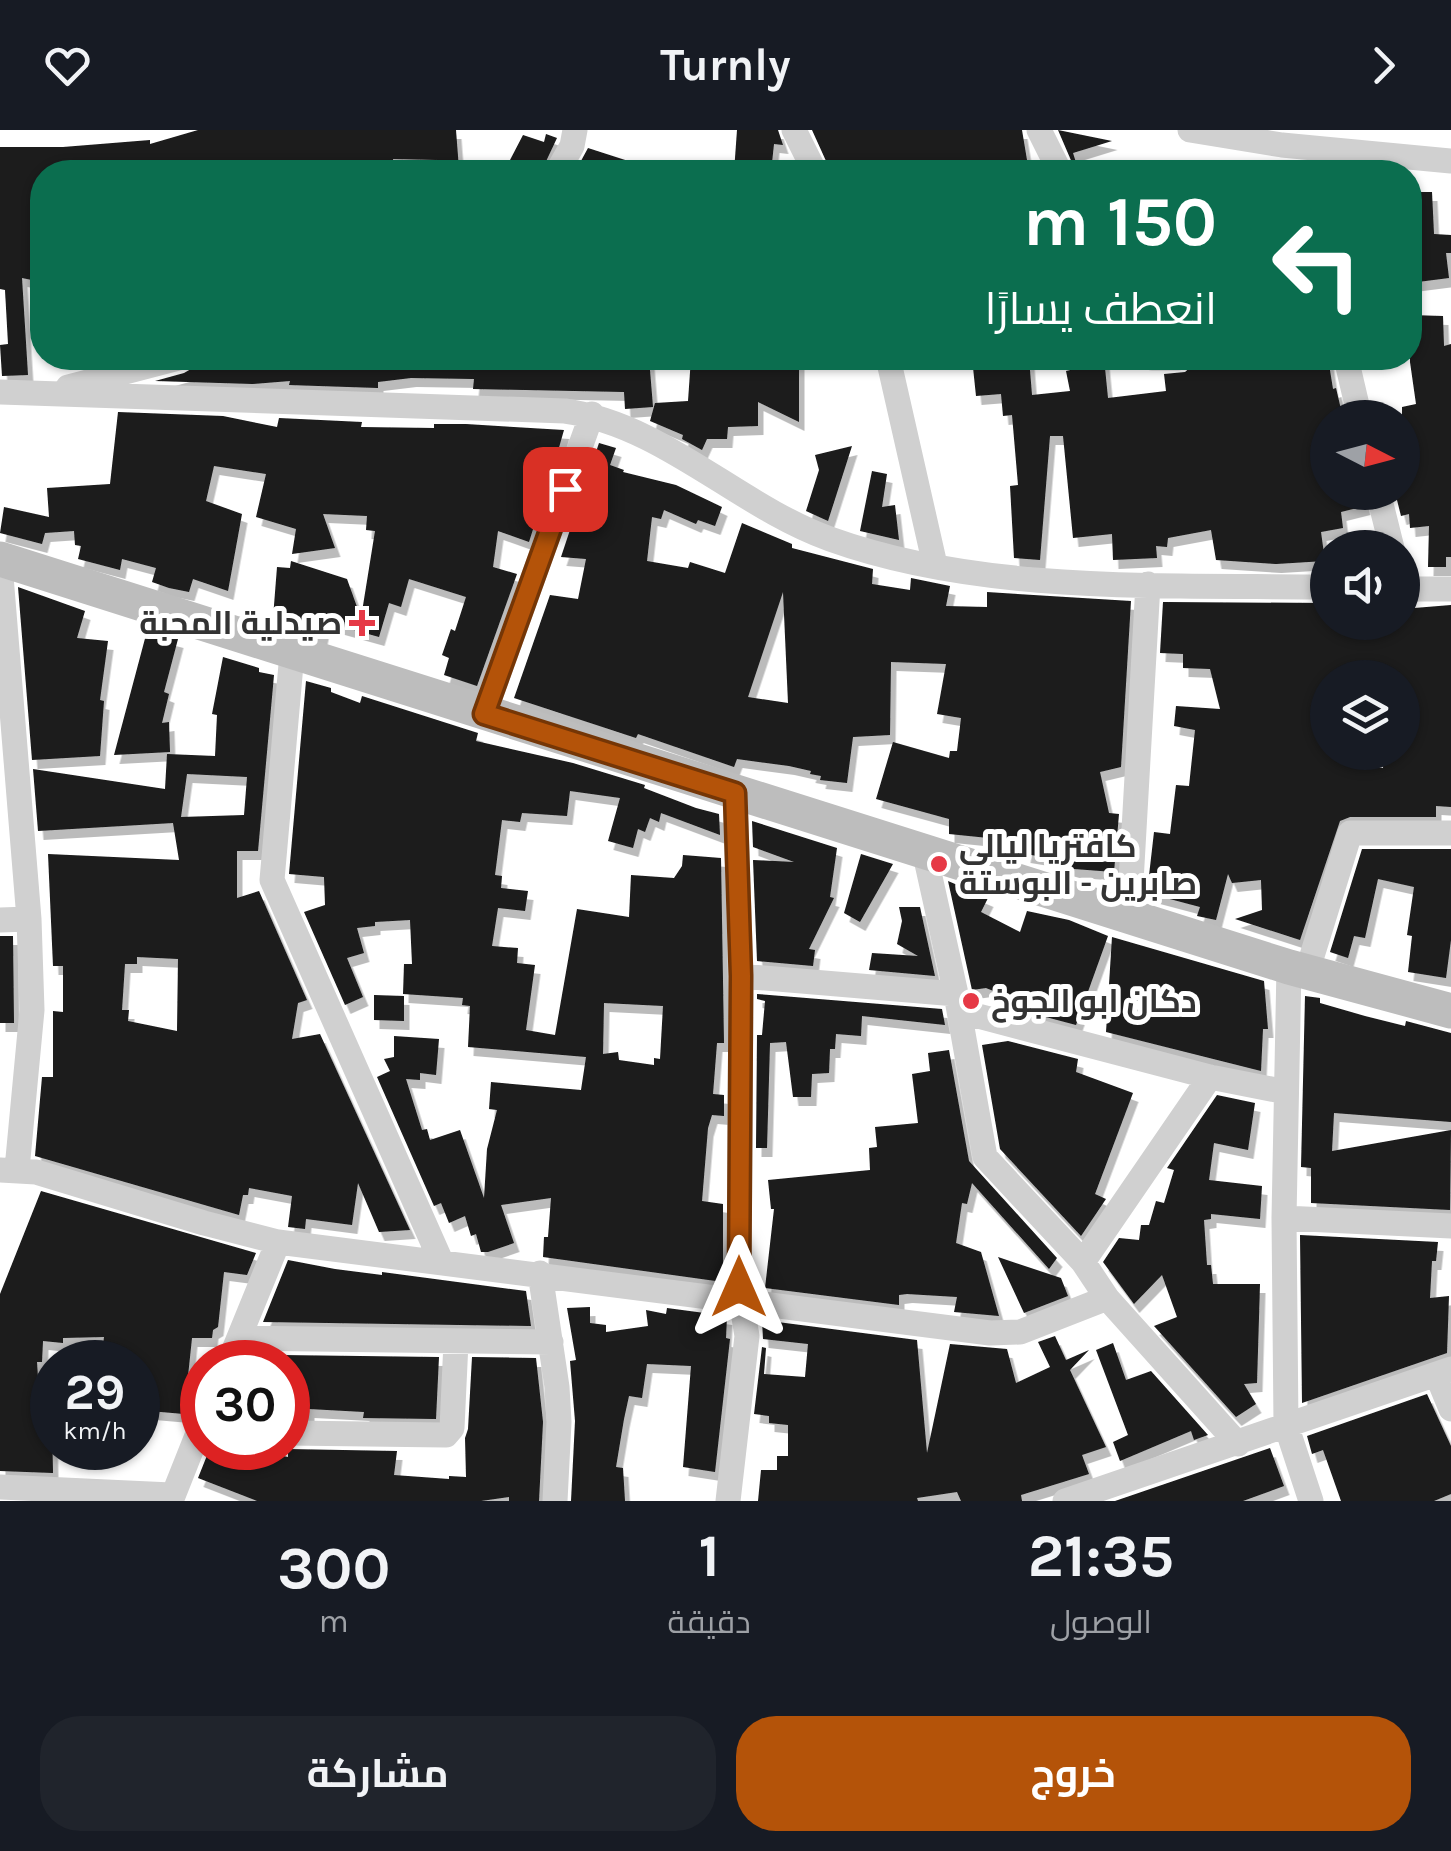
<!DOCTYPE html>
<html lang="ar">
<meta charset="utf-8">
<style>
:root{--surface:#171b24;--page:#20242c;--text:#f1f3f6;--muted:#9ea1a6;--accent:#b45309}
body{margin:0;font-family:Karla,Cairo,sans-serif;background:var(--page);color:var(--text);direction:rtl;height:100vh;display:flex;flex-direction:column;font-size:38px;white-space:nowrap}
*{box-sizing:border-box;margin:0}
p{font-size:32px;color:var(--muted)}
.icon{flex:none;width:55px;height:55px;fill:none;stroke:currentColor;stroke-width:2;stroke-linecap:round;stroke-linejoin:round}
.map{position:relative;height:1371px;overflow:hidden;direction:ltr}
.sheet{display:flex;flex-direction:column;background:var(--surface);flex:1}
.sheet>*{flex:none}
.guide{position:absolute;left:30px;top:30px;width:1392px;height:210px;border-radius:40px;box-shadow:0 2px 8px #0004;direction:rtl;background:#0b6e4f;color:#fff;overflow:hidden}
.needle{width:65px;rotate:96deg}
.buttons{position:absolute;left:1310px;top:270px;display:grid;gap:20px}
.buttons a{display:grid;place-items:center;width:110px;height:110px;border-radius:50%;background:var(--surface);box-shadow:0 2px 8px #0004;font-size:50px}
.speed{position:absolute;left:30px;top:1210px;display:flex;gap:20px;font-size:50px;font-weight:700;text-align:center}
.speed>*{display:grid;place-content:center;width:130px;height:130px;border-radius:50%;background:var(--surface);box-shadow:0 2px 8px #0004;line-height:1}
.speed small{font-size:25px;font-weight:400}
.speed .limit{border:15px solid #d22;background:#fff;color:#111}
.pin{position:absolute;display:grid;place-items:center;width:85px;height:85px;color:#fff;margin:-42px;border-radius:20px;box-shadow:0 5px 15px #0006}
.me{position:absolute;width:110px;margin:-55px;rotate:0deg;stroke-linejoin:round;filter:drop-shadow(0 0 8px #0008)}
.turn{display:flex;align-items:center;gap:35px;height:210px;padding:0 40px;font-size:45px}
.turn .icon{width:130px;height:130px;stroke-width:2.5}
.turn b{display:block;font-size:70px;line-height:85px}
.eta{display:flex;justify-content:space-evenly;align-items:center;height:170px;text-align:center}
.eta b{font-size:60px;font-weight:700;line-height:70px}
.primary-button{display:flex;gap:20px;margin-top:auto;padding:20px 40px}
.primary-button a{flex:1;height:115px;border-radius:40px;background:var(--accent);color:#fff;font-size:40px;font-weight:700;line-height:115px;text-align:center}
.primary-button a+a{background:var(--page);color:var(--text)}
header{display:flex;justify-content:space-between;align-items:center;height:130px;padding:0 40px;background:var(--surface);font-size:45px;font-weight:700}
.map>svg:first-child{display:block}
.building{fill:#1a1a1a;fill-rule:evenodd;filter:url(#shadow)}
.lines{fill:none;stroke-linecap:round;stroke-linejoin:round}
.street{stroke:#d0d0d0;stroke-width:25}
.secondary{stroke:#bdbdbd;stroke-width:35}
.route-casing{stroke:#753606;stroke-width:25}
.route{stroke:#b45309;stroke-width:18}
.poi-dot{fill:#e63946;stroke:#fff;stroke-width:4}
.labels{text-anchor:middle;stroke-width:10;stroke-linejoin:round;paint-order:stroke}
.poi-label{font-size:32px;font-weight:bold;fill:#333;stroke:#fff;text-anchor:start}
</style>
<header><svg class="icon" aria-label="forward" viewBox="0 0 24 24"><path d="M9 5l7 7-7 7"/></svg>Turnly<svg class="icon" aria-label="heart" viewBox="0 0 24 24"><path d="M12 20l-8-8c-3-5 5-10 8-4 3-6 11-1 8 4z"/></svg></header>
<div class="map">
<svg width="1451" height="1371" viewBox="0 0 1451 1371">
<defs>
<filter id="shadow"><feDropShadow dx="5.5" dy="9" stdDeviation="0" flood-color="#0004"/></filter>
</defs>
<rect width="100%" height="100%" fill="#fff"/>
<path class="building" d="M 198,0 L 456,0 L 459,39 L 437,38 L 438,30 L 393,29 L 395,42 L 42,42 L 42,152 L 22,148 L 28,245 L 2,246 L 0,215 L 8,214 L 5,160 L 0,159 L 0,17 L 63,17 L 150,10 L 150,14 Z
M 737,0 L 778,0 L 783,15 L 774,14 L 771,42 L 734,42 Z
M 812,0 L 1022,0 L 1029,42 L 831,42 Z
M 1058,0 L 1112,11 L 1073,23 L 1079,42 L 1076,42 Z
M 546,4 L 557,8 L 541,42 L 513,42 L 517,34 L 510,30 L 523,5 L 544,12 Z
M 588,18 L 653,39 L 652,42 L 575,42 Z
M 1418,62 L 1432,62 L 1434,104 L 1451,105 L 1451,123 L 1446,123 L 1449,148 L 1410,153 L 1410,131 L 1418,132 Z
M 1410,185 L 1443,186 L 1444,216 L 1451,214 L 1451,427 L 1446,427 L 1446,437 L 1428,437 L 1429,396 L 1410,398 L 1409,384 L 1401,386 L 1395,362 L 1402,362 L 1402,277 L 1416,274 L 1410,232 Z
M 206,228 L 537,228 L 537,231 L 593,232 L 593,228 L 649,228 L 653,277 L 625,279 L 624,262 L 473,259 L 474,249 L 411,248 L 378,252 L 378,258 L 289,255 L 290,251 L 253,254 L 155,251 L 184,243 L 191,239 L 195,230 Z
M 691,228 L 799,228 L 799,292 L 758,272 L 758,296 L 728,297 L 727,309 L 707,309 L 702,320 L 682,309 L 683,305 L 650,291 L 655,273 L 688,271 Z
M 972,228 L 1029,228 L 1032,265 L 1070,261 L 1066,241 L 1083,237 L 1081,228 L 1104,228 L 1108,268 L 1166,261 L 1164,244 L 1185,242 L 1192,236 L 1202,235 L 1201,231 L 1240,228 L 1252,228 L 1252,230 L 1328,228 L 1333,259 L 1336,258 L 1343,288 L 1328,288 L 1328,362 L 1362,362 L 1365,376 L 1341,382 L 1343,398 L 1321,402 L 1325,431 L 1276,434 L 1216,430 L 1211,400 L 1168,408 L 1167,417 L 1156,416 L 1157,428 L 1113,430 L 1112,404 L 1073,408 L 1063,306 L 1050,306 L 1040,430 L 1014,428 L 1010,356 L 1018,355 L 1012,285 L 1003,286 L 1001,264 L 976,266 Z
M 118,282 L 223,286 L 277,297 L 279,288 L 362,292 L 361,297 L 434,298 L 434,294 L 466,294 L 564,300 L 554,335 L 550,334 L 546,358 L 529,412 L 498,401 L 493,437 L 517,444 L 477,556 L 444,545 L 449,528 L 442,525 L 451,499 L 455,501 L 466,467 L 409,449 L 401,477 L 389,473 L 379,507 L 325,492 L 322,506 L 277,493 L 278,489 L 273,488 L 277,437 L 290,438 L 291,431 L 347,449 L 361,488 L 375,401 L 366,400 L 367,386 L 323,384 L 335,418 L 292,424 L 296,399 L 256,387 L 266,344 L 214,336 L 206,371 L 242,384 L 228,461 L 193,449 L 189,462 L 169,458 L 152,452 L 156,438 L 122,429 L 120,440 L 78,429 L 81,416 L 75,415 L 74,401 L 45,403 L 42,414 L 0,403 L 4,377 L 49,387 L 47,358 L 110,354 Z
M 599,313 L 616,318 L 610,335 L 624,340 L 623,342 L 676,355 L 722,377 L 715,396 L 698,390 L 696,394 L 664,380 L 661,389 L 652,387 L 647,431 L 688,438 L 690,432 L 725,443 L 742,393 L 792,414 L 792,418 L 873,439 L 872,454 L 910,460 L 911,448 L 950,456 L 946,476 L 987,477 L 987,462 L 1131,471 L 1121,637 L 1100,642 L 1109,683 L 1119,684 L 1114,742 L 1074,739 L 1056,734 L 1056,729 L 1025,724 L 1027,712 L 949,704 L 949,689 L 876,669 L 893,612 L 949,628 L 950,621 L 957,621 L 961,588 L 937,584 L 946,534 L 891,532 L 890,605 L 853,607 L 847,653 L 820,650 L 821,646 L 810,644 L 811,641 L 789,636 L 737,629 L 734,637 L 638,604 L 636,608 L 514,568 L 550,465 L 578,469 L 586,429 L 561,427 ZM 783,462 L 788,573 L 748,567 Z
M 852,316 L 828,391 L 806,381 L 819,340 L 815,325 Z
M 872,341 L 887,344 L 882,377 L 895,375 L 899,410 L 860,401 Z
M 18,457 L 85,481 L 77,508 L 108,511 L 100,570 L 104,571 L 100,626 L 32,630 Z
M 1163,472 L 1327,473 L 1327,492 L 1402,492 L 1402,479 L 1451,475 L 1451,677 L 1436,676 L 1436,687 L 1350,687 L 1340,691 L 1300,810 L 1235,789 L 1262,780 L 1261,750 L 1232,753 L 1228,744 L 1216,790 L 1197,786 L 1200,777 L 1147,763 L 1154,702 L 1170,704 L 1176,655 L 1189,656 L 1195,600 L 1174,596 L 1176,576 L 1220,579 L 1210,539 L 1183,538 L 1183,524 L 1160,523 ZM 1328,548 L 1402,548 L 1402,622 L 1384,622 L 1383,638 L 1344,634 L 1345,622 L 1328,622 Z
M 147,501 L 178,509 L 164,562 L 169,564 L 162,593 L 169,592 L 170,622 L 114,625 Z
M 223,527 L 259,538 L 259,542 L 274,545 L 258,721 L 237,721 L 237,768 L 259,761 L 307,870 L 298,873 L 292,909 L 320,904 L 410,1100 L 379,1102 L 358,1053 L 352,1095 L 306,1089 L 305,1099 L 288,1097 L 292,1066 L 249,1058 L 248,1065 L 243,1065 L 239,1085 L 35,1026 L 42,947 L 53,947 L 53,881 L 63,882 L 63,836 L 53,836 L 48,724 L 179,730 L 173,693 L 38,701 L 33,639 L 165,659 L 167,624 L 215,626 L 217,585 L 212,584 ZM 187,644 L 247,647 L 244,685 L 181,687 ZM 137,827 L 178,829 L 177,901 L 128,891 L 129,880 L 122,880 L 125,834 L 137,834 Z
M 306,551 L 331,558 L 331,562 L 360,573 L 362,566 L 478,603 L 476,611 L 573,633 L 645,655 L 644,658 L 696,678 L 719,684 L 720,705 L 661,683 L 659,692 L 650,688 L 645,702 L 638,699 L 633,718 L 608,711 L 620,668 L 570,661 L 567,686 L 522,683 L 520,692 L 502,690 L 495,745 L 502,746 L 501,758 L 528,761 L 525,781 L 498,778 L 492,816 L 518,818 L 517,833 L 535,835 L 526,900 L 555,905 L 577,779 L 629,787 L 631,745 L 674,748 L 682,736 L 683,725 L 721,728 L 724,913 L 717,913 L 713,964 L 724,965 L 724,986 L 712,985 L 708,998 L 702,1071 L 723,1074 L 723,1152 L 543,1127 L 544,1107 L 548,1107 L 551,1068 L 501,1075 L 514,1113 L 488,1122 L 481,1122 L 476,1104 L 471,1106 L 465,1086 L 449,1093 L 441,1073 L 434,1076 L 377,947 L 390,941 L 384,929 L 394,927 L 394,906 L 439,909 L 436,945 L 420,943 L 420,950 L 406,949 L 422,1000 L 427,999 L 430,1010 L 460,1000 L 484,1068 L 487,1019 L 497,980 L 489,979 L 491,952 L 581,960 L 586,927 L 468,917 L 470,876 L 462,875 L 463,868 L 403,864 L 404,834 L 412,834 L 410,790 L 375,792 L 375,796 L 357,798 L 364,823 L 347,828 L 363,867 L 345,875 L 304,782 L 325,775 L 324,747 L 289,744 ZM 604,873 L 663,876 L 660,929 L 654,928 L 654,935 L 619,930 L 618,922 L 603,924 Z
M 752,691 L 837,718 L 830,767 L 834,768 L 809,819 L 815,820 L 813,836 L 757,831 L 753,730 L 794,732 L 753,717 Z
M 1362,719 L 1451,719 L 1451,810 L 1446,848 L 1408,842 L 1412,806 L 1407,805 L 1414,757 L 1378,749 L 1365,808 L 1354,806 L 1348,828 L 1330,822 Z
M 861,724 L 893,734 L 860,792 L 844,783 Z
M 948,751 L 988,768 L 981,782 L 1020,802 L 1027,781 L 1069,790 L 1108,806 L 1076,895 L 1004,876 L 1006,866 L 986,858 L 972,860 Z
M 899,777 L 920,777 L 935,846 L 869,840 L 872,823 L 918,826 L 897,814 L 902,791 Z
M 0,806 L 13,806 L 14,893 L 0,893 Z
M 1112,807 L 1264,851 L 1268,899 L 1263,899 L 1261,941 L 1106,902 Z
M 757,864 L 942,879 L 945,895 L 862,886 L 861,906 L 836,904 L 835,919 L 830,919 L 829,943 L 812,944 L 811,967 L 793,967 L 786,912 L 770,913 L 767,1018 L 756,1018 L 757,905 L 762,905 L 765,871 L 757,869 Z
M 374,865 L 404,866 L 404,891 L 374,890 Z
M 1305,866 L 1320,868 L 1320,873 L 1365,886 L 1405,896 L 1406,891 L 1451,903 L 1451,992 L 1334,983 L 1332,1021 L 1451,1000 L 1450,1080 L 1311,1073 L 1311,1038 L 1301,1037 Z
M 1008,911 L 1078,929 L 1076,942 L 1133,963 L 1095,1064 L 1106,1069 L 1081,1106 L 1000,1019 L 982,915 Z
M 949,920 L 969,1031 L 1057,1128 L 1049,1139 L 972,1053 L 967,1074 L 962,1073 L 956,1113 L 981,1122 L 999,1186 L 954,1182 L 957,1167 L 907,1164 L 899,1165 L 899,1175 L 765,1158 L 774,1079 L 771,1079 L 768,1050 L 870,1040 L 869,1018 L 877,1017 L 875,997 L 918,993 L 912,944 L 930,941 L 928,923 Z
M 1217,965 L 1255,973 L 1248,1020 L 1214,1013 L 1209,1050 L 1262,1056 L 1260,1089 L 1211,1084 L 1211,1089 L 1204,1090 L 1207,1135 L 1211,1135 L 1213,1154 L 1260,1154 L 1257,1253 L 1244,1254 L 1256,1274 L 1236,1287 L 1154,1196 L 1177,1187 L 1162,1145 L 1134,1174 L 1103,1132 L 1119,1108 L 1139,1110 L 1141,1095 L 1149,1095 L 1156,1071 L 1164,1073 L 1174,1040 L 1167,1038 Z
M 41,1061 L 256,1123 L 247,1145 L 224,1142 L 218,1197 L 213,1200 L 212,1208 L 192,1208 L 184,1284 L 138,1280 L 138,1232 L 101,1232 L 104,1207 L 63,1208 L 63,1213 L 43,1211 L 42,1232 L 37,1232 L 39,1264 L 42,1292 L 52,1292 L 53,1343 L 0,1341 L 0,1164 Z
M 1300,1105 L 1438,1112 L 1436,1131 L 1432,1131 L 1430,1168 L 1449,1166 L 1447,1223 L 1302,1273 Z
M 998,1127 L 1061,1148 L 1068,1166 L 1024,1183 Z
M 288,1130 L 335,1139 L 382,1145 L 382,1142 L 526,1161 L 531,1196 L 263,1192 Z
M 590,1177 L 590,1193 L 606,1195 L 606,1202 L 648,1196 L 646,1180 L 666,1184 L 667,1178 L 727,1186 L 726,1208 L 730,1209 L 715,1342 L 683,1337 L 691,1236 L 647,1234 L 642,1268 L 629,1266 L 624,1289 L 616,1337 L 623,1338 L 625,1371 L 571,1371 L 575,1291 L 570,1231 L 576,1230 L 567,1178 Z
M 762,1190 L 917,1210 L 927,1323 L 950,1214 L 1007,1219 L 1016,1253 L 1050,1237 L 1038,1212 L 1055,1206 L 1066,1230 L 1089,1220 L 1070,1240 L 1106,1317 L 1082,1325 L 1089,1344 L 1021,1365 L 1022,1371 L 961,1371 L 957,1362 L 917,1368 L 918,1371 L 758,1371 L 761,1340 L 777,1340 L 777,1326 L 788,1326 L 788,1295 L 769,1293 L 769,1286 L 754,1284 L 762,1217 L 766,1218 L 764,1244 L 805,1247 L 808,1214 L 763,1209 Z
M 1113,1213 L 1126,1250 L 1151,1241 L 1208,1305 L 1194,1310 L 1191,1301 L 1120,1331 L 1113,1312 L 1128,1305 L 1096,1220 Z
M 281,1225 L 439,1227 L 436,1289 L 363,1288 L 364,1282 L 309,1279 L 309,1287 L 290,1287 L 290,1250 L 288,1250 L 288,1232 L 281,1232 Z
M 472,1227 L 536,1228 L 543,1292 L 539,1371 L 509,1371 L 509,1367 L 481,1371 L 257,1371 L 198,1348 L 210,1318 L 234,1318 L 270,1331 L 271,1323 L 288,1327 L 288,1319 L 397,1321 L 394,1345 L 449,1349 L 449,1346 L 466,1347 L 465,1308 L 468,1299 Z
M 1427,1264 L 1451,1316 L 1451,1364 L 1434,1371 L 1341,1371 L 1323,1320 L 1312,1324 L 1307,1306 Z
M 1270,1318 L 1284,1356 L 1243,1371 L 1115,1371 Z"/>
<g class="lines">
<path class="street" d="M 794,0 L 815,42
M 1039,0 L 1060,42
M 1190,0 L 1282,15 L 1451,31
M 557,42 L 572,16 L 575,0
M 888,228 L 935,435
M 1152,228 L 1178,228
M 1346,228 L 1360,288
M 68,257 L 179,228
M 0,262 L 565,281 C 664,295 738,376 830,409 C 982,464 1168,455 1328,457
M 1378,362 L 1392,418
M 0,434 L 29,789 L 32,880 L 17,1039
M 1402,459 L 1451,459
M 292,523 L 272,750 L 441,1131
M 484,584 L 592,284
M 924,720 L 956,864 L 985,1027 L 1083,1132 L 1107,1168 L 1238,1314
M 1129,787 L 1148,454
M 0,790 L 29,789
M 1289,837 L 1284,1088 L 1286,1295 L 1311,1371
M 1307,842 L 1350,703 L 1451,703
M 741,846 L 956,864
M 959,881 L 1210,947 L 1286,962
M 0,1040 L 36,1042 L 204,1093 L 278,1112 L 990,1203 L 1020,1202 L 1107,1168
M 1284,1088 L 1451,1096
M 1083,1132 L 1210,947
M 540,1143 L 557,1257 L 559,1292 L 555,1371
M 240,1208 L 551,1212
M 229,1232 L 278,1112
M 1437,1245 L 1451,1279
M 288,1303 L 446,1305 L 452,1298 L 456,1212
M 0,1357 L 171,1365
M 171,1371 L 202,1293
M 728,1371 L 747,1206 L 739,1157 L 741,846 L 735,663
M 1065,1371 L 1451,1239"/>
<path class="secondary" d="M 0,429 L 1289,837 L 1451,881"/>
</g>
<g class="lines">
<defs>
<path id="route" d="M 565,359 L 484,584 L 735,663 L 741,846 L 739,1157"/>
</defs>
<use href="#route" class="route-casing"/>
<use href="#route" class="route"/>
</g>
<g class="poi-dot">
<path d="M357 478h10v10h10v10h-10v10h-10v-10h-10v-10h10z"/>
<circle cx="939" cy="734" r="10"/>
<circle cx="971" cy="871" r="10"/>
</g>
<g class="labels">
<g class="poi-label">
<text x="342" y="504" text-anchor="end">صيدلية المحبة</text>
<text x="959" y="727">كافتريا ليالي<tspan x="959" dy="37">صابرين - البوستة</tspan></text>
<text x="991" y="882">دكان ابو الجوخ</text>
</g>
</g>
</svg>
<div class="buttons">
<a><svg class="needle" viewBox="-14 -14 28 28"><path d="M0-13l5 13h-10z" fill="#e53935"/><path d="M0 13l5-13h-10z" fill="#9ea1a6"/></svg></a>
<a><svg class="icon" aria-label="sound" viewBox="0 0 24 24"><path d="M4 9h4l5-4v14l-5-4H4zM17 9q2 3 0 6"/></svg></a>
<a><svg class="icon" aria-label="layers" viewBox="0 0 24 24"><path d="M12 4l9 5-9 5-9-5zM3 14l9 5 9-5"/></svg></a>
</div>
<div class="speed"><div>29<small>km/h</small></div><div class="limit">30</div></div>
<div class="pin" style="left:565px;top:359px;background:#d93025"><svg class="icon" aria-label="arrive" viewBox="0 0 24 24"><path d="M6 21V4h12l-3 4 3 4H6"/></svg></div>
<svg class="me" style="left:739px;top:1157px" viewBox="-20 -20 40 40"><path d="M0-17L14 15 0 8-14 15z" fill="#b45309" stroke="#fff" stroke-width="4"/></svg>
<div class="guide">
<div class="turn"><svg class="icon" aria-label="left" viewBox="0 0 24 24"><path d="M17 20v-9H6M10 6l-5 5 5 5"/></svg><div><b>150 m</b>انعطف يسارًا</div></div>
</div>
</div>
<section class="sheet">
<div class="eta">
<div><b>21:35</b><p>الوصول</p></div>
<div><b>1</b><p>دقيقة</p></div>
<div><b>300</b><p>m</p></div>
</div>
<div class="primary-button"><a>خروج</a><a>مشاركة</a></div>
</section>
